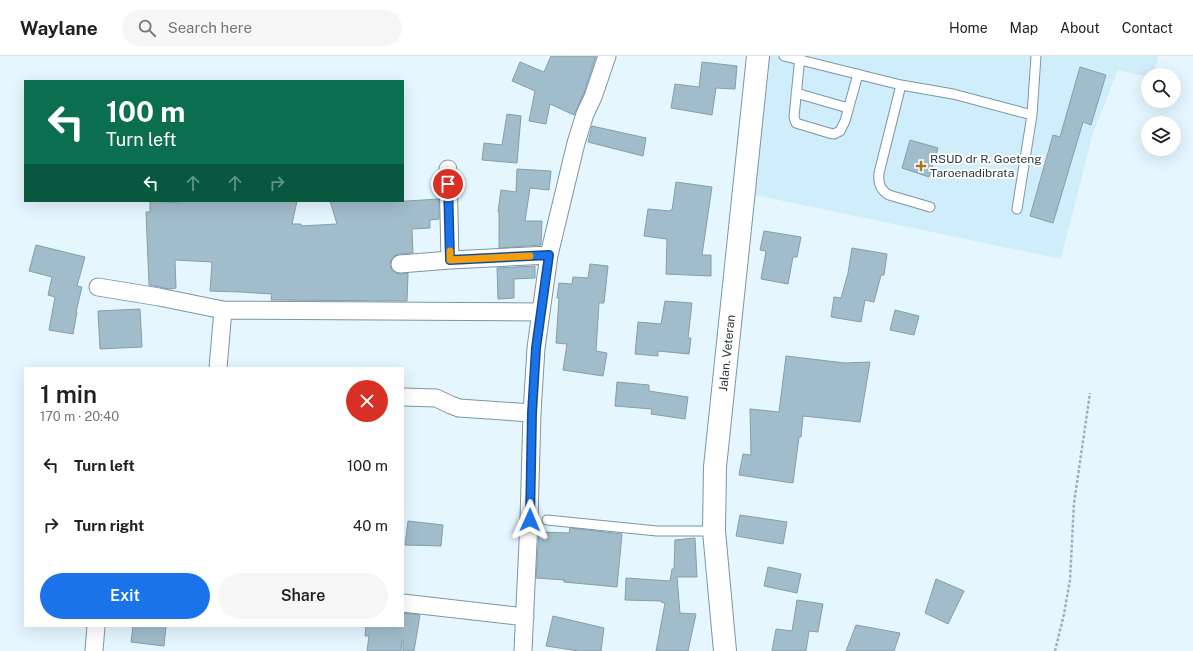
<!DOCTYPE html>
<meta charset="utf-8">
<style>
:root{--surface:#fff;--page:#f6f6f6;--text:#202124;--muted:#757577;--line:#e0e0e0;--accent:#1a73e8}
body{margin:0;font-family:"Public Sans",sans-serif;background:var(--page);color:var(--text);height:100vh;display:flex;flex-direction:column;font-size:15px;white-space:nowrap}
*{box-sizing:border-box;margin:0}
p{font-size:13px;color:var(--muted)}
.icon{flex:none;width:22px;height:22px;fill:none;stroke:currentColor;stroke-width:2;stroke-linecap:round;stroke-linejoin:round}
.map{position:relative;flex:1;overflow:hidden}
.panel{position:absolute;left:24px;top:311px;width:380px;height:260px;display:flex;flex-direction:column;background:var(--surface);border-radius:0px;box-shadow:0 4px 16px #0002}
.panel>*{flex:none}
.hud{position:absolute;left:24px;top:24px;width:380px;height:122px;border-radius:0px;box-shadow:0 4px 16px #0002;background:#0b6e4f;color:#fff;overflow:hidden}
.fabs{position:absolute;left:1141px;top:12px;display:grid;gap:8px}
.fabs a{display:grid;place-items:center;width:40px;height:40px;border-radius:50%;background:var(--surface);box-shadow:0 4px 16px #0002;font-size:20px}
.pin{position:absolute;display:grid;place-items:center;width:34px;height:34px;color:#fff;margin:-17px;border:2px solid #fff;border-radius:50%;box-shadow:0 1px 4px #0007}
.me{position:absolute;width:44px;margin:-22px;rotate:1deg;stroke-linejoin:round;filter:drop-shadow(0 0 3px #0008)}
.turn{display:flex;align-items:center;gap:14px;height:84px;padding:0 16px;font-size:18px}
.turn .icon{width:52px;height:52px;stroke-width:2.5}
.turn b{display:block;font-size:28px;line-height:34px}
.lanes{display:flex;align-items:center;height:38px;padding:0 16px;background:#0003;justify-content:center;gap:20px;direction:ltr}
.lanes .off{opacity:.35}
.round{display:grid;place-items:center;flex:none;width:42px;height:42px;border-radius:21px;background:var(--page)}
.head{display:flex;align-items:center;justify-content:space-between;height:68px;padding:0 16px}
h1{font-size:24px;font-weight:600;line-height:30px}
.button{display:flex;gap:8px;margin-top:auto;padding:8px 16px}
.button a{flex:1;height:46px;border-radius:24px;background:var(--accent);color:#fff;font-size:16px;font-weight:600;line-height:46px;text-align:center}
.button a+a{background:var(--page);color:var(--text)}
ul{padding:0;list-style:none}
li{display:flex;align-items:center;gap:12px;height:60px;padding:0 16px}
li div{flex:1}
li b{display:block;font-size:15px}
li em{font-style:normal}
header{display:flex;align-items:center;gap:24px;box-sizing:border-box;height:56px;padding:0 20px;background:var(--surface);border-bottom:1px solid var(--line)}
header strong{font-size:19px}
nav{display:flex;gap:22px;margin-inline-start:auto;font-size:14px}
.search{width:280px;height:36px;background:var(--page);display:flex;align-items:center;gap:10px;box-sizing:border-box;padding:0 14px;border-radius:22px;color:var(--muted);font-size:15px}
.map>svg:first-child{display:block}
.built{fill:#d0edfc}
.building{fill:#a1bcca;stroke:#849eac}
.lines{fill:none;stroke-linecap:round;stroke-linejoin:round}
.lane-casing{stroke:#7b95a3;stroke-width:11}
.street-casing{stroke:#7b95a3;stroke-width:19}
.secondary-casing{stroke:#7b95a3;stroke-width:24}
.path{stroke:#a1b0b7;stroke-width:2.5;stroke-dasharray:3 2;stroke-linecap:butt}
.lane{stroke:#fff;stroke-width:9}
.street{stroke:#fff;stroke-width:17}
.secondary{stroke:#fff;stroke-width:22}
.route-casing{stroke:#114b97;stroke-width:10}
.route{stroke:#1a73e8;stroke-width:7}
.slow{stroke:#f59e0b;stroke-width:7}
.poi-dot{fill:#a27827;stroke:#fff;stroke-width:1.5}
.labels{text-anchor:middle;stroke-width:4;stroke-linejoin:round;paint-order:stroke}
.poi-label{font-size:12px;fill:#2b363b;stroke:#fff;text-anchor:start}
.street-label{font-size:12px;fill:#2b363b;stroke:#fff}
</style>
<header>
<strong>Waylane</strong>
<div class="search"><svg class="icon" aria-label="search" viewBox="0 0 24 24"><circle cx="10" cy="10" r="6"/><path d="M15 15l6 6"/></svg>Search here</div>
<nav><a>Home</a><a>Map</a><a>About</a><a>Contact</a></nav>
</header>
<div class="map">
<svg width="1193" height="595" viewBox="0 0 1193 595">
<rect width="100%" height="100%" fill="#e5f6fe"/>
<path class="built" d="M 769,0 L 1158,0 L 1154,19 L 1148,19 L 1148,21 L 1118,14 L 1092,80 L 1061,203 L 755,139 Z"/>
<path class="building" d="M 551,0 L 596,0 L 584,37 L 574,59 L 550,48 L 546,68 L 529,65 L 535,35 L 512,25 L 520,6 L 544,16 Z
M 702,6 L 737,10 L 735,33 L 716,32 L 712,59 L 671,52 L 675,28 L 699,31 Z
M 1080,11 L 1106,19 L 1091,69 L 1083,66 L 1053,167 L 1030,160 L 1053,79 L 1060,81 Z
M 507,58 L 521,60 L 517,107 L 482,104 L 484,87 L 502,89 Z
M 592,70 L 646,82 L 643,100 L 588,86 Z
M 910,84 L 938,92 L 929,121 L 902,112 Z
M 517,113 L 551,115 L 549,134 L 530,132 L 525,165 L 542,165 L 541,188 L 541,189 L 499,192 L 499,156 L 498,156 L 501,134 L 516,136 Z
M 676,126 L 712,131 L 702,199 L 711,199 L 711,220 L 666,218 L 667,183 L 644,180 L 648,153 L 670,155 L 670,154 L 672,154 Z
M 439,143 L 439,163 L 430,164 L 430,172 L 412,173 L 413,197 L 399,198 L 394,200 L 391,204 L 390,209 L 392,214 L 395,217 L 401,218 L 408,217 L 407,245 L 271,244 L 272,238 L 240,236 L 210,235 L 212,206 L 175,204 L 176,232 L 169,233 L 149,229 L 146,156 L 150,156 L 150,145 L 181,147 L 181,145 L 297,145 L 292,168 L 301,168 L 301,170 L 337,168 L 330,145 L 407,145 Z
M 764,175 L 801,181 L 797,201 L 793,201 L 788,228 L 761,223 L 766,195 L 760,194 Z
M 36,189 L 85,201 L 77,230 L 82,231 L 76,256 L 77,256 L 73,278 L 49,274 L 55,241 L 48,239 L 52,221 L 29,215 Z
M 852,192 L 887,198 L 884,219 L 881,219 L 874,246 L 865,244 L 861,266 L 831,261 L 834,241 L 841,242 L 848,217 Z
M 590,208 L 608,210 L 604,247 L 599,247 L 596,295 L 607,297 L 603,320 L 563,314 L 567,288 L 556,287 L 559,242 L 557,242 L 559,227 L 572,228 L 573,221 L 588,222 Z
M 535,210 L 535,222 L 514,223 L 514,242 L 498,243 L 497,212 Z
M 665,245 L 692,247 L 688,282 L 691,282 L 689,298 L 658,295 L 658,300 L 635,298 L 638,266 L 661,268 Z
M 140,253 L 142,291 L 100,293 L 98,255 Z
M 895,254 L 919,260 L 914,279 L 890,274 Z
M 786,300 L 845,307 L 870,306 L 860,366 L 803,360 L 801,381 L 799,381 L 793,427 L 739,419 L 743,398 L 751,399 L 750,353 L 779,356 Z
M 617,326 L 649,329 L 649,335 L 688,341 L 685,363 L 651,358 L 652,353 L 615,350 Z
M 740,459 L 787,466 L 783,488 L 736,480 Z
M 408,465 L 443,469 L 441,490 L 405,489 Z
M 570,472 L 622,478 L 617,531 L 564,526 L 564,524 L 536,522 L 539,476 L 569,477 Z
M 695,482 L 697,521 L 677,521 L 680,557 L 696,558 L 688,595 L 656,595 L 665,547 L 661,546 L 661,545 L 625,544 L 626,522 L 670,525 L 672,513 L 674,513 L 675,484 Z
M 768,511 L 801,518 L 797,537 L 764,530 Z
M 936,523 L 964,535 L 948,568 L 925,557 Z
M 797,544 L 823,548 L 818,576 L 809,575 L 806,595 L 772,595 L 776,573 L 792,575 Z
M 403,557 L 420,559 L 414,595 L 403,595 L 403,584 L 402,584 L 401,595 L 367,595 L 369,580 L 365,580 L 366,570 L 403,570 Z
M 553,560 L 604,572 L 601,595 L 579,595 L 546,590 Z
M 856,569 L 900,577 L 894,595 L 846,595 Z
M 133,570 L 166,570 L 164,590 L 131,586 Z"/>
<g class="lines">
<defs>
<path id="lane" d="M 784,0 L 901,29 L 953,38 L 1032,59
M 800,0 L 794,61 L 796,67 L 799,68 L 829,77 L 834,78 L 840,75 L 845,65 L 858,18
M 901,29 L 879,117 C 878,127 880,134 889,139 L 930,151
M 796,37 L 848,52
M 1017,153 L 1032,59 L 1036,0
M 547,464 L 657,475 L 714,475"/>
<path id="street" d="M 448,113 L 450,204
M 400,208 L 450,204 L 549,199
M 98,231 L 159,241 L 223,254
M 218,312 L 223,254 L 541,256
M 403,341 L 436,342 L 451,349 L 459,352 L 532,357
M 403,547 L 525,561
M 94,595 L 96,570
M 523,595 L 529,464 L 532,357 L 536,292 L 541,256 L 549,199 L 576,87 L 585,58 L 593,41 L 607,0"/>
<path id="secondary" d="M 725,595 L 714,475 L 715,411 L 758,0"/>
</defs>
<use href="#lane" class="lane-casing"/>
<use href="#street" class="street-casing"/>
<use href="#secondary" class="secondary-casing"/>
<path class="path" d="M 1055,595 L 1064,558 L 1070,524 L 1074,447 L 1090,337"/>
<use href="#lane" class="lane"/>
<use href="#street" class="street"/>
<use href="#secondary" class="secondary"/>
</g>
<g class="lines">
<defs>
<path id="route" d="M 448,128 L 450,204 L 549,199 L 536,292 L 532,357 L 530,464"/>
</defs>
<use href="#route" class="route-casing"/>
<use href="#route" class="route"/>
<path class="slow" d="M 450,195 L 450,204 L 530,200"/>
</g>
<path class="poi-dot" d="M919 104h4v4h4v4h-4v4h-4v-4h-4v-4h4z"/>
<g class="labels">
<g class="poi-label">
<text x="930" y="107">RSUD dr R. Goeteng<tspan x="930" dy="14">Taroenadibrata</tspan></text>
</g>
<g class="street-label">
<text transform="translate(727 297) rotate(-84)" y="4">Jalan. Veteran</text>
</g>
</g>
</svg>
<div class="fabs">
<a><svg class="icon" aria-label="search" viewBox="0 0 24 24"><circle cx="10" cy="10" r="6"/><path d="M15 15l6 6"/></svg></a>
<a><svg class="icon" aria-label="layers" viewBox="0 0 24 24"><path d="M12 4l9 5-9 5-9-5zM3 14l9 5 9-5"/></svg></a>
</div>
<div class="pin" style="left:448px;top:128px;background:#d93025"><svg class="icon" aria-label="arrive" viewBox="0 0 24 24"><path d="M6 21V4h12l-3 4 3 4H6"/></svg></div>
<svg class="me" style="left:530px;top:464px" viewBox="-20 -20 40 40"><path d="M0-17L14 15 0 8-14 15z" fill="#1a73e8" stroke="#fff" stroke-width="4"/></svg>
<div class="hud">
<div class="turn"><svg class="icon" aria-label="left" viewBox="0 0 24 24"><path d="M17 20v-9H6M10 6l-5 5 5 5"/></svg><div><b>100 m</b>Turn left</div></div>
<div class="lanes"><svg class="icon" aria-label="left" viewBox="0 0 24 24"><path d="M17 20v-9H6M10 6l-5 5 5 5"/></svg><svg class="icon off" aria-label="ahead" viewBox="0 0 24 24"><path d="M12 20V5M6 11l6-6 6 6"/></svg><svg class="icon off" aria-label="ahead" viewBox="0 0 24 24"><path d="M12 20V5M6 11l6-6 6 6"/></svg><svg class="icon off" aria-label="right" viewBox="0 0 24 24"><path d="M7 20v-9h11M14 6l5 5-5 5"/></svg></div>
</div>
<section class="panel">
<div class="head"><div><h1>1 min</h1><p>170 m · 20:40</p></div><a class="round" style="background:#d93025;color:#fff"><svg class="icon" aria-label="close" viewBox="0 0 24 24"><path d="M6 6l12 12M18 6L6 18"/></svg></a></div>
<ul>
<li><svg class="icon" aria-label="left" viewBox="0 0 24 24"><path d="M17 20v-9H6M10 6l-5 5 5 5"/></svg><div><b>Turn left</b></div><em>100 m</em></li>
<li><svg class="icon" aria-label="right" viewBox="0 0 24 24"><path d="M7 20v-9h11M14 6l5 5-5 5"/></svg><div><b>Turn right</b></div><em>40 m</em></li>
</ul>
<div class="button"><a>Exit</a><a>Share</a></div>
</section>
</div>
